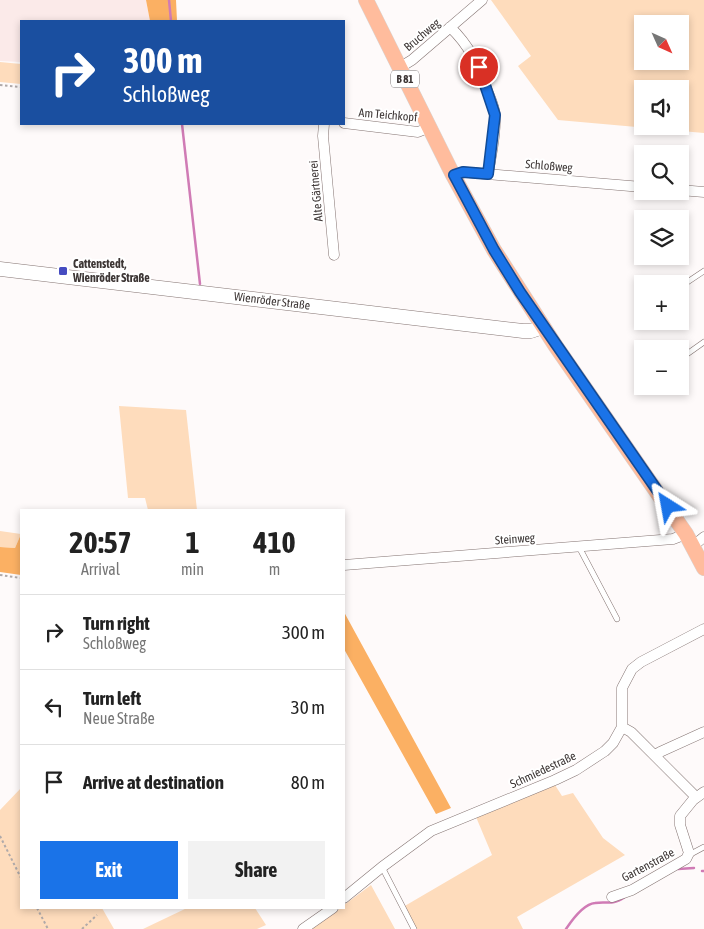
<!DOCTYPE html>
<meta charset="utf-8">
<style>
:root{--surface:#fff;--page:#f2f2f2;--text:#222;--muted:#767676;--line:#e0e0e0;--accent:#1a73e8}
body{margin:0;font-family:"Asap Condensed",sans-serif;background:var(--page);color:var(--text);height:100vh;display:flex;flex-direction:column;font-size:19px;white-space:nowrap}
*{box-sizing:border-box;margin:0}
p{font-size:16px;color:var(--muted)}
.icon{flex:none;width:28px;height:28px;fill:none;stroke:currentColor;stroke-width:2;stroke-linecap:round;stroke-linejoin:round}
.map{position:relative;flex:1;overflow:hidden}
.drawer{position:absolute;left:20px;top:509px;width:325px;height:400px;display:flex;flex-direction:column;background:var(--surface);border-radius:0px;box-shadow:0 2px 8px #0003}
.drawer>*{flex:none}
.top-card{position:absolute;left:20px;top:20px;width:325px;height:105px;border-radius:0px;box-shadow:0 2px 8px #0003;background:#1a4fa0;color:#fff;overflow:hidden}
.needle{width:32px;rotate:135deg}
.buttons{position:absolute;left:634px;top:15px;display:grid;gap:10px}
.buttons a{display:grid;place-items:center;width:55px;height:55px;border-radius:0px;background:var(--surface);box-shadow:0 2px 8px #0003;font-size:25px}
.pin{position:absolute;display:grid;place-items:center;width:42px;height:42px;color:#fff;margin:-21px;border:2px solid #fff;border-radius:50%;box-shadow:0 1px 5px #0007}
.me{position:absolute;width:55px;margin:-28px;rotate:326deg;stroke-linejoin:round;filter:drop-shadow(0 0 4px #0008)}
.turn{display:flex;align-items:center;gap:18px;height:105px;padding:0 20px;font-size:22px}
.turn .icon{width:65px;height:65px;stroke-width:2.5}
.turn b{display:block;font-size:35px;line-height:42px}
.eta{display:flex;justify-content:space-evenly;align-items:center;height:85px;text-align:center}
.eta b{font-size:30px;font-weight:700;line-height:35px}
.cta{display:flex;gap:10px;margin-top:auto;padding:10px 20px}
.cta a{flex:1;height:58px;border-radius:0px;background:var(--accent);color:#fff;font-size:20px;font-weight:700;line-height:58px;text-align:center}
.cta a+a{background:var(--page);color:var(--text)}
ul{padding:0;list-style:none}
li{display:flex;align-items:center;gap:15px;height:75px;padding:0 20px;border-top:1px solid var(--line)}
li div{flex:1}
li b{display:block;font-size:19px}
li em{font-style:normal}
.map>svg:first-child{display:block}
.built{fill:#fbeae9}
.green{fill:#fedcbc;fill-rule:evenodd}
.forest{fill:#fbb063}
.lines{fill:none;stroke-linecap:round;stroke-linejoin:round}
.stream{stroke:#d07bb5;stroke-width:2.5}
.lane-casing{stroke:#847472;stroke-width:6}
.street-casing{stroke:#847472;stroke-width:11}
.secondary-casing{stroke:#847472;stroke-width:15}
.primary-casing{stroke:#d8d7d7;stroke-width:16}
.path{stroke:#afa9a9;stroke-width:2;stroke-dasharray:2.5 2.5;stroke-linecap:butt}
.lane{stroke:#fff;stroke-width:5}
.street{stroke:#fff;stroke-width:10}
.secondary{stroke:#fff;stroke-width:14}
.primary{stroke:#ffbc9d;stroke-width:15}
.route-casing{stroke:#114b97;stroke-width:12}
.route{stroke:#1a73e8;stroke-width:9}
.poi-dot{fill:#464cc1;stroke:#fff;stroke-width:2}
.labels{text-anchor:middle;stroke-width:4;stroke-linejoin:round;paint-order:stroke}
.shield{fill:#fff;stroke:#777272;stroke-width:1}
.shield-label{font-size:11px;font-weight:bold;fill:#3d3635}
.street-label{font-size:12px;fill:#3d3635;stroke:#fff}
.poi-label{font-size:12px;font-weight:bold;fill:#3d3635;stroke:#fff;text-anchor:start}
</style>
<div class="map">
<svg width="704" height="929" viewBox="0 0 704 929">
<rect width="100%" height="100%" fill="#fefafa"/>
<path class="built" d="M 0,0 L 146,0 L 150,21 L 21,21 L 21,62 L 0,61 Z"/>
<path class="green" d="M 491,0 L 704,0 L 704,133 L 558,120 L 518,66 L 531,56 ZM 642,24 L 680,24 L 680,61 L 642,61 ZM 642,89 L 680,89 L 680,126 L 642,126 Z
M 0,62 L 21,64 L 21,84 L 0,82 Z
M 119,406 L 186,410 L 197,510 L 148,510 L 145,498 L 128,498 Z
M 0,531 L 21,534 L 15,548 L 0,547 Z
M 555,785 L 562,796 L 573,793 L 603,838 L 625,855 L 517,917 L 523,929 L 414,929 L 403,907 L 492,855 L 476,817 Z
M 21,788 L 21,908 L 102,908 L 114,929 L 0,929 L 0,810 Z
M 371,885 L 395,929 L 311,929 L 341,908 L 344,908 L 344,905 Z
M 187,908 L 255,908 L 266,925 L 257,929 L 143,929 Z"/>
<path class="forest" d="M 146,0 L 176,0 L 177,21 L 150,21 Z
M 21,534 L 21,575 L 0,572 L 0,547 L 15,548 Z
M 344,612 L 451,808 L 436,814 L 344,649 Z"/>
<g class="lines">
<path class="stream" d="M 169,0 L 171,21
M 182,124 L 200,284
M 678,869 L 694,868
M 702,871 L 704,871
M 566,929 C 572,920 583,904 595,903 C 609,901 611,906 625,897"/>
<defs>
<path id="lane" d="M 680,287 L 704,271
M 680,359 L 704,342
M 579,547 L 617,619
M 689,855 L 704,847
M 382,867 L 414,929"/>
<path id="street" d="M 450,27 C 470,46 478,65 487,90 C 490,98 495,107 495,116 C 496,135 491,155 488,174
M 399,68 L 412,60 L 482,0
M 344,123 L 418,132 L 430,127
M 324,124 L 323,136 L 334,255
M 453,175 L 463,172 L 642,187
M 680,190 L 704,192
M 693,546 L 704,537
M 344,565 L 673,539 L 686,534
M 622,727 L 631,732 L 696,797
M 656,755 L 660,752 L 704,732
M 612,897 L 632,890 L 686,859 L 689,853 L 680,825 L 680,816 L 693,800 L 704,792
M 344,898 L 382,867 L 431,831 L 555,780 L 576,770 L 605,751 L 613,743 L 622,727 L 622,688 L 632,669 L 641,662 L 704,629
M 303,929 L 333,908"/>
<path id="secondary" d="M 0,269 L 523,331 L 531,331 L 543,327"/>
<path id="primary" d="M 366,0 L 453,175 L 494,250 L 555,345 L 686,534 L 704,568"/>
</defs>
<use href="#lane" class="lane-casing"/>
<use href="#street" class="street-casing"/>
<use href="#secondary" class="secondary-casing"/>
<use href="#primary" class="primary-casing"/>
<path class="path" d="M 0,85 L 21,87
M 0,575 L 21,578
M 0,836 L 21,878
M 37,908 L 48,929
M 82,929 L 97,915"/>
<use href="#lane" class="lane"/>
<use href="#street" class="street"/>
<use href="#secondary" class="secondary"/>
<use href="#primary" class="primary"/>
</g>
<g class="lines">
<defs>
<path id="route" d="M 479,67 L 495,115 L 488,174 L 463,172 L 454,175 L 494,250 L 520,292 L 668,506"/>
</defs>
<use href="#route" class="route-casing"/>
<use href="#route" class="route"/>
</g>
<rect class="poi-dot" x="58" y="266" width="10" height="10" rx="2.5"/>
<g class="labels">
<rect class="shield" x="391" y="70.5" width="28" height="17" rx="4"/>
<g class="shield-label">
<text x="405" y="83">B 81</text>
</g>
<g class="street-label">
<text transform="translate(422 35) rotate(-40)" y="4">Bruchweg</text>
<text transform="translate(388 115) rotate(5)" y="4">Am Teichkopf</text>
<text transform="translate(549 166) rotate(5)" y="4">Schloßweg</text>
<text transform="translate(316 191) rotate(-95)" y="4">Alte Gärtnerei</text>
<text transform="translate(272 301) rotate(7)" y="4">Wienröder Straße</text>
<text transform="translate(515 539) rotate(-4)" y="4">Steinweg</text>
<text transform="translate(543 770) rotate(-25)" y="4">Schmiedestraße</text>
<text transform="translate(648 865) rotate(-28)" y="4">Gartenstraße</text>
</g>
<g class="poi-label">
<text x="73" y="268">Cattenstedt,<tspan x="73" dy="14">Wienröder Straße</tspan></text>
</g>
</g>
</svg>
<div class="buttons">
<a><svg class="needle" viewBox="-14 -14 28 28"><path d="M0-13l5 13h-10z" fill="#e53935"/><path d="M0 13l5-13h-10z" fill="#767676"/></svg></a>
<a><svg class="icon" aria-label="sound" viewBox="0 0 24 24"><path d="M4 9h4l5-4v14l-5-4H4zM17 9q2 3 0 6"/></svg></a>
<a><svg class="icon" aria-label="search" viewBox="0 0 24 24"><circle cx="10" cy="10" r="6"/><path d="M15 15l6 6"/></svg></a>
<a><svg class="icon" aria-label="layers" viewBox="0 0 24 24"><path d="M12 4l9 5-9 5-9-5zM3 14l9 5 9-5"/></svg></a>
<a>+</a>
<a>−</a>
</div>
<div class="pin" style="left:479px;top:67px;background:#d93025"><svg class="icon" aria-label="arrive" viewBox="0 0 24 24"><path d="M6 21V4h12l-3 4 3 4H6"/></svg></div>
<svg class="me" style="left:668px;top:506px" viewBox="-20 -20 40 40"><path d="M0-17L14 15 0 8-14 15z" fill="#1a73e8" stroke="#fff" stroke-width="4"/></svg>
<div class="top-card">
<div class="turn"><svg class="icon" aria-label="right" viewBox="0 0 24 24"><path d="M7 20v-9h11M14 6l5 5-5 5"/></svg><div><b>300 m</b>Schloßweg</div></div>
</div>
<section class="drawer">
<div class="eta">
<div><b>20:57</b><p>Arrival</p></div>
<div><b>1</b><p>min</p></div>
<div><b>410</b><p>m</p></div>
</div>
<ul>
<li><svg class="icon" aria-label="right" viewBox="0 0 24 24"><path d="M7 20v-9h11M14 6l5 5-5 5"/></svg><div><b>Turn right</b><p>Schloßweg</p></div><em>300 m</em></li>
<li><svg class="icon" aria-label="left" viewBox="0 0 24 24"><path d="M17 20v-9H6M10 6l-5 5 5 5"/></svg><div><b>Turn left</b><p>Neue Straße</p></div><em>30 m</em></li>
<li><svg class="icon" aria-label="arrive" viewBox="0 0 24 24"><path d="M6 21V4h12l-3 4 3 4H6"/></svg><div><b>Arrive at destination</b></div><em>80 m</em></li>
</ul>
<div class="cta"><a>Exit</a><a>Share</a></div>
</section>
</div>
